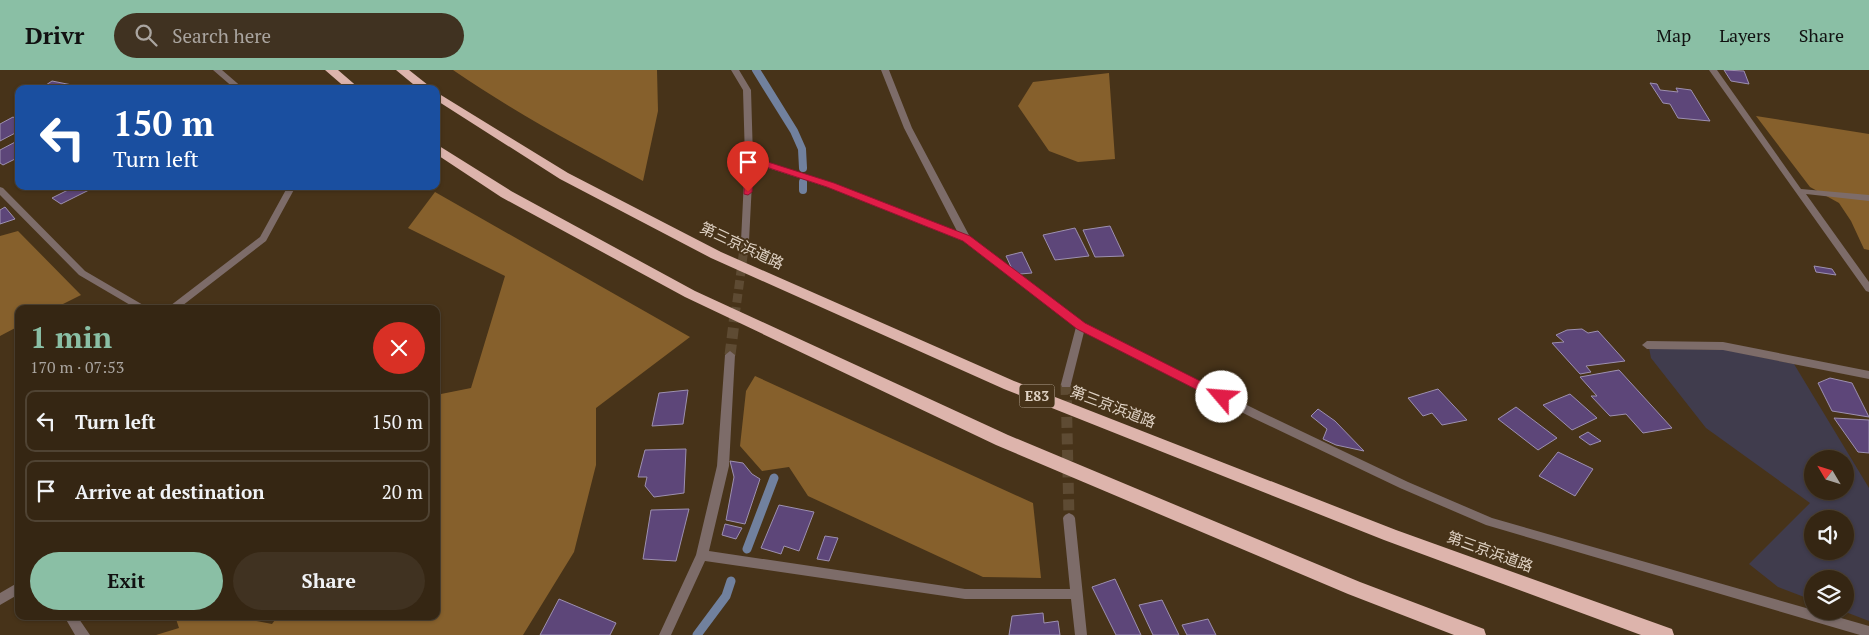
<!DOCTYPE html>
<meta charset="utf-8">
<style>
:root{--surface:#352613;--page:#403221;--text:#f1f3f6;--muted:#aaa5a0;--line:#4f4333;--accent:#8abfa5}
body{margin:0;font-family:"PT Serif","Noto Sans JP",serif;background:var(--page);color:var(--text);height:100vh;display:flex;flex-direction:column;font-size:19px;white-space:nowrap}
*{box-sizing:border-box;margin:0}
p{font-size:16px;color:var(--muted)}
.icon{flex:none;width:28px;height:28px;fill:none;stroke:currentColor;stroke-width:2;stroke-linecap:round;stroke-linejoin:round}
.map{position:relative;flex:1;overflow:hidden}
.drawer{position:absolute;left:15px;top:235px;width:425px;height:315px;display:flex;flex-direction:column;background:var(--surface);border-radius:10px;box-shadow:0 1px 4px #0004,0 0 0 1px var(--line)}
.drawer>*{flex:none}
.guide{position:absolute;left:15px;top:15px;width:425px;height:105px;border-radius:10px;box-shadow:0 1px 4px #0004,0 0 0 1px var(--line);background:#1a4fa0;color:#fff;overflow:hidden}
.needle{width:32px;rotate:308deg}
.tools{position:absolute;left:1804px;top:380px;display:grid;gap:10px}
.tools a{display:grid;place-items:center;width:50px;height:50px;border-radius:50%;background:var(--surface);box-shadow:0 1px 4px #0004,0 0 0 1px var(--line);font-size:25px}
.pin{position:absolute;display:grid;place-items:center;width:42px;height:42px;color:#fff;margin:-51px -21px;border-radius:50% 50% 50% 0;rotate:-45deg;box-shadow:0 0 5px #0007}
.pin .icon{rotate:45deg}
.me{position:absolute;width:55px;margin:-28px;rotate:297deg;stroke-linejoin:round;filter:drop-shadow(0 0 4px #0008)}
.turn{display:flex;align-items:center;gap:18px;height:105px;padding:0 15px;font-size:22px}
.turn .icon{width:65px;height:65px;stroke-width:2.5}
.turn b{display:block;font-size:35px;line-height:42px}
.round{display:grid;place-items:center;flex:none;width:52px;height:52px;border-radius:26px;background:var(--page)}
.head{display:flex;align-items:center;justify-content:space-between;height:85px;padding:0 15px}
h1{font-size:30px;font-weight:600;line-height:38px;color:var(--accent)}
.action{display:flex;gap:10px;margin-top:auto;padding:10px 15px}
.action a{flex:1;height:58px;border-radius:30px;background:var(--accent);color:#111;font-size:20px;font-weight:600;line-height:58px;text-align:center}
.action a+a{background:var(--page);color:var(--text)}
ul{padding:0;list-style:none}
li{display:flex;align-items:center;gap:15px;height:62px;margin:0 10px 8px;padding:0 5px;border:2px solid var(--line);border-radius:10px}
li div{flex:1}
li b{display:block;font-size:19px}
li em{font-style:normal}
header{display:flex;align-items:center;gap:30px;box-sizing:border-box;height:70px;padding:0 25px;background:var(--accent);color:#111}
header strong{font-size:24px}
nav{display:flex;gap:28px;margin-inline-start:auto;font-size:18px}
.search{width:350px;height:45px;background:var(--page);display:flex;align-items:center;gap:12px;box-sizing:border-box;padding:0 18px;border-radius:28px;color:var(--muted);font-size:19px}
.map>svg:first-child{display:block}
.industrial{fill:#403c4d;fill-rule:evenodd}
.forest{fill:#86602c}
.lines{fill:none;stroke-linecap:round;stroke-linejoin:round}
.stream-far1{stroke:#71819e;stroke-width:8}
.stream{stroke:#71819e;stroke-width:9}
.building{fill:#5d4679;stroke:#9d90b0}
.street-tunnel-far1{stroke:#5e4b33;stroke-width:9;stroke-dasharray:9 4.5;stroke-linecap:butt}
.street-tunnel{stroke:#5e4b33;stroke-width:11;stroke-dasharray:11 5.5;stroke-linecap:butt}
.street{fill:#7d6c69;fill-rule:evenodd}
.highway{fill:#ddb4ac;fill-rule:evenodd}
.route{fill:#e11d48;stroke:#92132f}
.labels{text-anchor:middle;stroke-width:4;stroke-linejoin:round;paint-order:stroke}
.shield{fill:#473319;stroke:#b2a391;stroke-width:1}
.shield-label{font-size:14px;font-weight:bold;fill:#e0d3c5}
.street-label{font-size:15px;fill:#e0d3c5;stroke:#473319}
</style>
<header>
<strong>Drivr</strong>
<div class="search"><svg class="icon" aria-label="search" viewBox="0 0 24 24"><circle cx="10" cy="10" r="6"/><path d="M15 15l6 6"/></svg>Search here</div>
<nav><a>Map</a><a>Layers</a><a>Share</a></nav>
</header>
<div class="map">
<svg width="1869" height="565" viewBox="0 0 1869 565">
<rect width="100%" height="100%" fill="#473319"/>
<path class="industrial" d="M 1649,278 L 1726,280 L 1794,294 L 1869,418 L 1869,551 L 1843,541 L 1845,541 L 1845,509 L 1812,509 L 1812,530 L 1778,517 L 1749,494 L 1810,433 L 1706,358 L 1651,288 ZM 1812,389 L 1845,389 L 1845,421 L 1812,421 ZM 1812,449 L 1845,449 L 1845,481 L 1812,481 Z"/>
<path class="forest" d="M 453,0 L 657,0 L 658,41 L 643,111 C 578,76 514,42 453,0 Z
M 1109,3 L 1115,89 L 1078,92 L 1049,81 L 1018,36 L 1033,12 Z
M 1756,46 L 1869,64 L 1869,180 L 1864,179 L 1851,151 L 1839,133 L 1810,117 Z
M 435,122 L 690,267 L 596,338 L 596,395 L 574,482 L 523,565 L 156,565 L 179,558 L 175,546 L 231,546 L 272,554 L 278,546 L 436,546 L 436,331 L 441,324 L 471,318 L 505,206 L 408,158 Z
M 18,161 L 81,225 L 53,239 L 19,239 L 19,256 L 0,266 L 0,166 Z
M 755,306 L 1033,433 L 1041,508 L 983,507 L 808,426 L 789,397 L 762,401 L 740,376 L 746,321 Z"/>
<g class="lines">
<path class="stream-far1" d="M 756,0 L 794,61 L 802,79 L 803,98
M 803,112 L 803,120"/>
<path class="stream" d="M 747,479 L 774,408
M 697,565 L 726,526 L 731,511"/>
</g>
<path class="building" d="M 1724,0 L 1744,1 L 1749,14 L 1731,11 Z
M 52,11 L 92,19 L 40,19 Z
M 1650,13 L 1657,14 L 1660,20 L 1678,22 L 1676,18 L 1691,20 L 1710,51 L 1678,48 L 1670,34 L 1663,33 Z
M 13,47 L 19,50 L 19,61 L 0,71 L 0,54 Z
M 19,70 L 19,87 L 3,95 L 0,93 L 0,80 Z
M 76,116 L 97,116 L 61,134 L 52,128 Z
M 5,137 L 15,149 L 0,154 L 0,140 Z
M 1110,156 L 1124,186 L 1095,187 L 1083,160 Z
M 1075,158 L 1089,186 L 1055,190 L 1043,165 Z
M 1022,182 L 1032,203 L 1020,204 L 1012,199 L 1006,186 Z
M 1814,196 L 1832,199 L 1836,205 L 1816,202 Z
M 1582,259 L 1588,263 L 1598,261 L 1625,291 L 1586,296 L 1591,302 L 1580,304 L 1552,273 L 1564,272 L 1556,265 L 1567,260 Z
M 1619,300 L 1672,358 L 1643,363 L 1626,344 L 1610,346 L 1591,326 L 1597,326 L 1580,307 Z
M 1830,308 L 1852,313 L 1869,347 L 1832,341 L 1818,313 Z
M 1438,319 L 1467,350 L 1442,355 L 1432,343 L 1423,346 L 1408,328 Z
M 688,320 L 683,354 L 652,356 L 659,323 Z
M 1570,324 L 1597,348 L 1572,360 L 1543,335 Z
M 1516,337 L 1557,368 L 1538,380 L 1498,349 Z
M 1318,339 L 1335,351 L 1364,381 L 1336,375 L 1323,369 L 1327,359 L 1311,346 Z
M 1834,348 L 1869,350 L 1869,383 L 1858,382 Z
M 1588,362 L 1601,371 L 1590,375 L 1579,367 Z
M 686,379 L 684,423 L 654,427 L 645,416 L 647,407 L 638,407 L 645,380 Z
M 1558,382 L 1593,399 L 1575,426 L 1539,406 Z
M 730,391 L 743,393 L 752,404 L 760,409 L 745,454 L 726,450 L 734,407 Z
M 779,435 L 814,442 L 799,481 L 784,476 L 781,484 L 761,478 Z
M 689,439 L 676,491 L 643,489 L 651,440 Z
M 725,454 L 742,458 L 736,469 L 722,465 Z
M 825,466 L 838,468 L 829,491 L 817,489 Z
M 1115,509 L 1141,565 L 1116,565 L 1092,517 Z
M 559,529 L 616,553 L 610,565 L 540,565 Z
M 1162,530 L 1179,565 L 1153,565 L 1139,535 Z
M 1043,543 L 1044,553 L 1058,551 L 1060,565 L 1009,565 L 1012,546 Z
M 1208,549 L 1216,565 L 1187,565 L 1182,555 Z"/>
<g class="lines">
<path class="street-tunnel-far1" d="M 735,246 L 745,171"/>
<path class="street-tunnel" d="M 730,285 L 735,245
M 1066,314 L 1069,448"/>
<path class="street" d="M 213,0 L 222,0 L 244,19 L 235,19 Z
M 731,0 L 739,0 L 751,20 L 753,88 L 833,113 L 958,163 L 904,58 L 881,0 L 889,0 L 912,58 L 970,167 L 1084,254 L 1261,342 L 1408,412 L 1492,448 L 1869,556 L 1869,565 L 1860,565 L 1486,455 L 1400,418 L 1253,348 L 1084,262 L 1071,314 L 1070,317 L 1062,317 L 1061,314 L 1076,257 L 963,171 L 827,117 L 753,93 L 749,171 L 748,173 L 742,173 L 741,171 L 745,89 L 743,20 Z
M 1709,0 L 1717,0 L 1801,119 L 1869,125 L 1869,131 L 1806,124 L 1869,212 L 1869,222 L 1866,221 Z
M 288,116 L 296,116 L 266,171 L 178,239 L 166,239 L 260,167 Z
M 0,117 L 3,118 L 85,201 L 150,239 L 137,239 L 79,205 L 0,125 Z
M 1647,271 L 1723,272 L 1869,301 L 1869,309 L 1723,280 L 1647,279 L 1642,275 Z
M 730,281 L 735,285 L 729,396 L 709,481 L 965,519 L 1070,519 L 1063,448 L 1065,445 L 1069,443 L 1073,445 L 1075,448 L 1087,565 L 1075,565 L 1071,529 L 965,529 L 705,491 L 671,565 L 659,565 L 696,485 L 717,396 L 725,285 Z
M 19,512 L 19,524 L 0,535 L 0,523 Z
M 64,546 L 77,546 L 90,565 L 75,565 Z"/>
<path class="highway" d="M 325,0 L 338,0 L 360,19 L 347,19 Z
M 396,0 L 409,0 L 433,19 L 419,19 Z
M 436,22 L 568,103 L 721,182 L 1014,311 L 1396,460 L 1672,559 L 1674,565 L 1641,565 L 1384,470 L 1004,319 L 711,188 L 560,109 L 436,30 Z
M 436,74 L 511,121 L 695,221 L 1008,365 L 1360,512 L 1484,559 L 1486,565 L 1454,565 L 1348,524 L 996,375 L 685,227 L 501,127 L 436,84 Z"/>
</g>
<path class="route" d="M 749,86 L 834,113 L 970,166 L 1085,253 L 1226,324 L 1228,327 L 1226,330 L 1217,330 L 1077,259 L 963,171 L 827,117 L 754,93 L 752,122 L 748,125 L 744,124 L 745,89 Z"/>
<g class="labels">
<rect class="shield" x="1019.5" y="314.5" width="35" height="23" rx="4"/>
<g class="shield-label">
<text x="1037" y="331">E83</text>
</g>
<g class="street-label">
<text transform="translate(742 176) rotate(25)" y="5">第三京浜道路</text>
<text transform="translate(1113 337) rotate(21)" y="5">第三京浜道路</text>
<text transform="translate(1490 482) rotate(20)" y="5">第三京浜道路</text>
</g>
</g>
</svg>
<div class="tools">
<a><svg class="needle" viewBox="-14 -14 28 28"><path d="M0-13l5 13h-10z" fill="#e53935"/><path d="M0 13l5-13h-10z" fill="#aaa5a0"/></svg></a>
<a><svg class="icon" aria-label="sound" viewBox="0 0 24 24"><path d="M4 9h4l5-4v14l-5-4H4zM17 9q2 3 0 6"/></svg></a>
<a><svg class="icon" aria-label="layers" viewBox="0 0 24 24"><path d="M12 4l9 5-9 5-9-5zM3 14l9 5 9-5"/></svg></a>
</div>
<div class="pin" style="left:748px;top:122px;background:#d93025"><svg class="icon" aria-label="arrive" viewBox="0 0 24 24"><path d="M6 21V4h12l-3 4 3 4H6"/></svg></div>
<svg class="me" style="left:1222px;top:327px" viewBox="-20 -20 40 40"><circle r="19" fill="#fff"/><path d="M0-13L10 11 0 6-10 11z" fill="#e11d48"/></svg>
<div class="guide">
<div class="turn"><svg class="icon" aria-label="left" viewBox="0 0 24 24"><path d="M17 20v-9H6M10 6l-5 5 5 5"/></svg><div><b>150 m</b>Turn left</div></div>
</div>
<section class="drawer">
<div class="head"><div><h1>1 min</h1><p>170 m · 07:53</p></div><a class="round" style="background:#d93025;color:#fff"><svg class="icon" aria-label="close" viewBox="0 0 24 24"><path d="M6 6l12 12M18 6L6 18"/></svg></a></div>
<ul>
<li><svg class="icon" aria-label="left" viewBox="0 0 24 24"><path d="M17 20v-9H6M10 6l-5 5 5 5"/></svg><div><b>Turn left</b></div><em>150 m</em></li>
<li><svg class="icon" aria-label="arrive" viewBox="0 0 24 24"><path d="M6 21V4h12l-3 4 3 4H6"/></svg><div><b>Arrive at destination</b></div><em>20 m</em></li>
</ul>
<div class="action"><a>Exit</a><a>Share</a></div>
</section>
</div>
